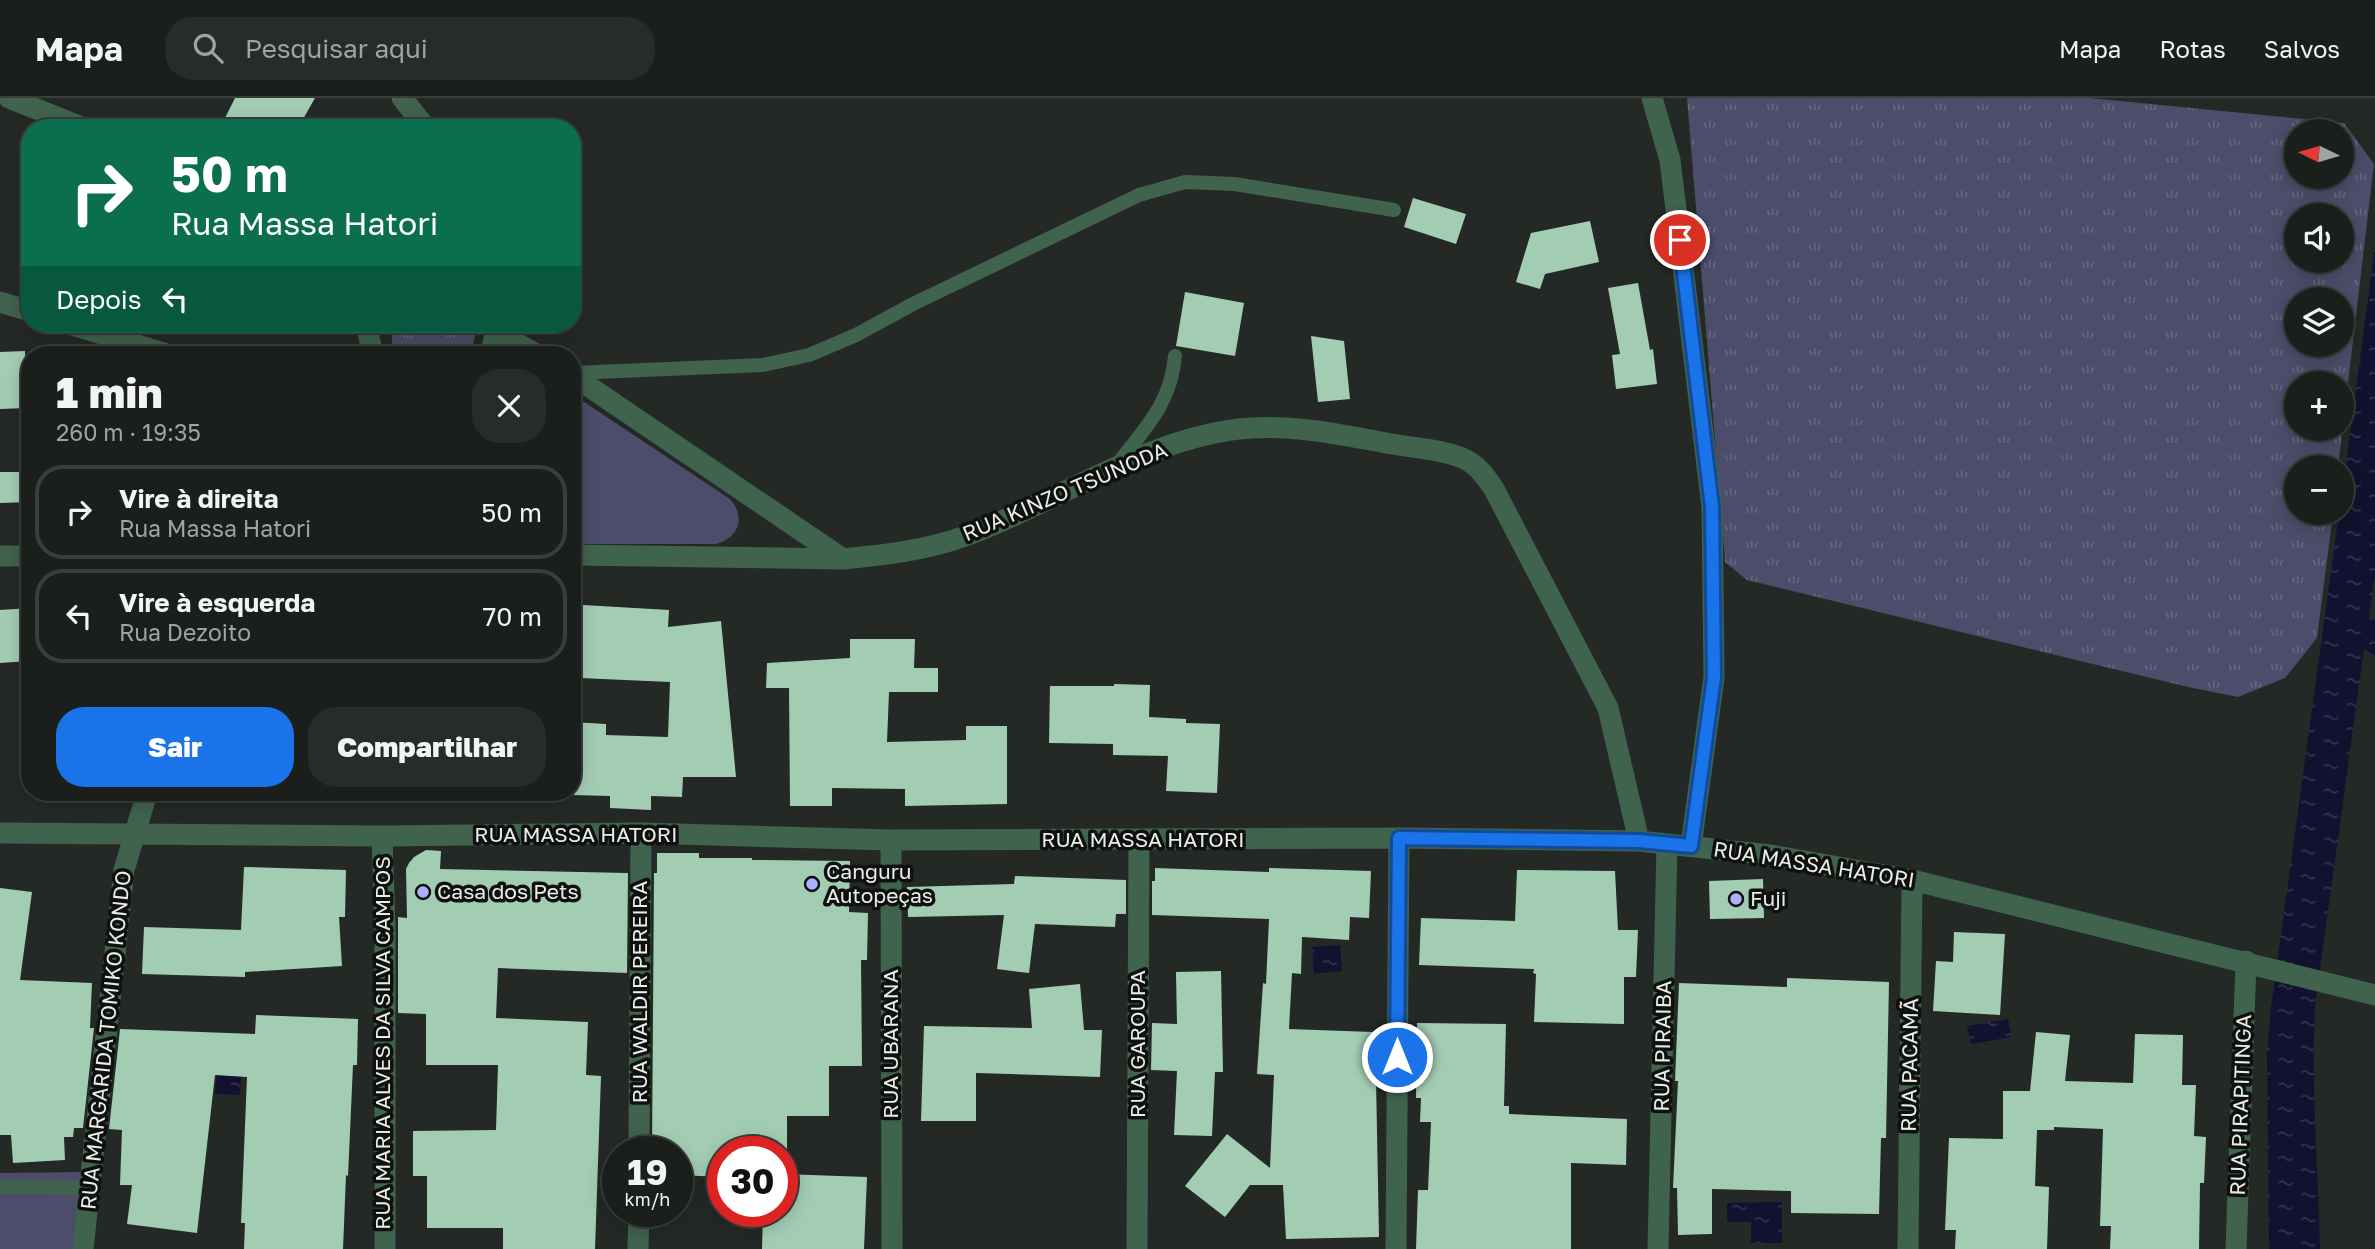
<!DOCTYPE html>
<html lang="pt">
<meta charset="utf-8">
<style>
:root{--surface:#1b1f1c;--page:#282c29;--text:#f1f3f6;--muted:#a0a2a3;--line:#393d3b;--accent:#1a73e8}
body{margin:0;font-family:"Golos Text",sans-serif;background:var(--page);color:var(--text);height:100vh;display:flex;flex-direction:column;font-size:26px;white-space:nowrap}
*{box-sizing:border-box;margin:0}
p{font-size:23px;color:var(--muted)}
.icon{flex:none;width:38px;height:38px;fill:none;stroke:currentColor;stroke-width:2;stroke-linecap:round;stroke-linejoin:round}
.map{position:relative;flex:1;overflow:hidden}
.panel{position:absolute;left:21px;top:248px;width:560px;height:455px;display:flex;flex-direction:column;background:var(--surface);border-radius:28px;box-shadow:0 4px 18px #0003,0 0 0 2px var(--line)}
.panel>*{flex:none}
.guide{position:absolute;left:21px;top:21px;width:560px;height:214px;border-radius:28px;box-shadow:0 4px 18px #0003,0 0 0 2px var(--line);background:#0b6e4f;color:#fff;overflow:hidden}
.needle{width:46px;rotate:275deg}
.tools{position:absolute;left:2284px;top:21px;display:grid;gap:14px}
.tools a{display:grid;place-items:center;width:70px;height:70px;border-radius:50%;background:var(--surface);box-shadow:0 4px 18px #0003,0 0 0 2px var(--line);font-size:35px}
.speed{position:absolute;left:602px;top:1038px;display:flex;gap:14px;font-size:35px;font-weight:700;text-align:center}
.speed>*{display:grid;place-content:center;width:91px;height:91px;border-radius:50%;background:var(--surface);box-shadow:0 4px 18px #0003,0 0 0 2px var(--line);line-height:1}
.speed small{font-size:18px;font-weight:400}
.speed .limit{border:10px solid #d22;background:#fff;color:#111}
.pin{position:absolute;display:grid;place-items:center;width:60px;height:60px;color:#fff;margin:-30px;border:4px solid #fff;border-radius:50%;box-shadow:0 2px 7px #0007}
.me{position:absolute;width:77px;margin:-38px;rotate:0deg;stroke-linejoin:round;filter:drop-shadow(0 0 5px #0008)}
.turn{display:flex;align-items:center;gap:24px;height:147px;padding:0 35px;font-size:32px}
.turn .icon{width:91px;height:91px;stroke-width:2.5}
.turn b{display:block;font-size:49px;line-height:60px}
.then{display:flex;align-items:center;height:66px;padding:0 35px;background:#0003;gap:14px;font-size:26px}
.round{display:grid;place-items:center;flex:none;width:74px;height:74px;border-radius:28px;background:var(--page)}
.overview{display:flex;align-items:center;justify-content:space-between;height:119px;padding:0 35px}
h1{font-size:42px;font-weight:800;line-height:52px}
.button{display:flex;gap:14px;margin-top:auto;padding:14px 35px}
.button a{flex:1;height:80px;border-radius:28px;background:var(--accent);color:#fff;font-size:28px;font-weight:800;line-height:80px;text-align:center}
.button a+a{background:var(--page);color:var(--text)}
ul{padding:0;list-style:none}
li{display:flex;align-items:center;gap:21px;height:94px;margin:0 14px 10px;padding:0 21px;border:4px solid var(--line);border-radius:28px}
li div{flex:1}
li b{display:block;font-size:26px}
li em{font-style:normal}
header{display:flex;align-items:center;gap:42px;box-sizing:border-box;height:98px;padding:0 35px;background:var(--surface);border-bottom:2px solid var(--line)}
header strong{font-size:33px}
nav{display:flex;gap:38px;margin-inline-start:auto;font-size:24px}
.search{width:490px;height:63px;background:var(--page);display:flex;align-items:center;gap:18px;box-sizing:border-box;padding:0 24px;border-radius:28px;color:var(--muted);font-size:26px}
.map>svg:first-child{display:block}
.grass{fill:url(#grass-tufts);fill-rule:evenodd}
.park{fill:#4b4d6a}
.water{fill:url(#water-ripples)}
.building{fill:#a3cdb3}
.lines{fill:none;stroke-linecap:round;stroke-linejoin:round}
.lane{stroke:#40634e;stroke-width:14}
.street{stroke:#40634e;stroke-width:21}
.route-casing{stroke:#114b97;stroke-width:18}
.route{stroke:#1a73e8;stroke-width:12}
.poi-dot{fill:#acaffb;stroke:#0f110f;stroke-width:2.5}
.labels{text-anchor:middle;stroke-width:7;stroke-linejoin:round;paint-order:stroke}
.street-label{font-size:21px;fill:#e9ecea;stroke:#0f110f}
.poi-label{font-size:21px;fill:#e9ecea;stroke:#0f110f;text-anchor:start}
</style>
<header>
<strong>Mapa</strong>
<div class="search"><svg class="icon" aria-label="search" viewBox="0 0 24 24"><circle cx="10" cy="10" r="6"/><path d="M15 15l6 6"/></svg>Pesquisar aqui</div>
<nav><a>Mapa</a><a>Rotas</a><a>Salvos</a></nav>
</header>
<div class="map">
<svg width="2375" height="1151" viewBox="0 0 2375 1151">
<defs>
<pattern id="grass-tufts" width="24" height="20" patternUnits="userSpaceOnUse" patternTransform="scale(1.75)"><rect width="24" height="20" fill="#4b4d6a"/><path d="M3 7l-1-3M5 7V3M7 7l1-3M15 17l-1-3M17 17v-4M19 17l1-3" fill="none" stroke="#65677f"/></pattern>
<pattern id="water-ripples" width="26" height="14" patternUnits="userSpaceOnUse" patternTransform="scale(1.75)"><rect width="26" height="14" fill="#12112f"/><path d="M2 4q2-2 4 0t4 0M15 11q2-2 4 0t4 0" fill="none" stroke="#34344d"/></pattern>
</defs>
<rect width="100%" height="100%" fill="#242926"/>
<path class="grass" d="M 1687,0 L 2090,0 L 2344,25 L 2374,66 L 2338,369 L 2296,369 L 2296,415 L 2333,415 L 2317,540 L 2285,580 L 2238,599 L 2188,589 L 1747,482 L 1725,464 ZM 2296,33 L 2342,33 L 2342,79 L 2296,79 ZM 2296,117 L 2342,117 L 2342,163 L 2296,163 ZM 2296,201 L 2342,201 L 2342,247 L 2296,247 ZM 2296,285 L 2342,285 L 2342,331 L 2296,331 Z
M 391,226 L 477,226 L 471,257 L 393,257 Z"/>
<path class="park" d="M 572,296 L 730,401 C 746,419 739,440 716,446 L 572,446 Z
M 81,1074 L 73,1151 L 0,1151 L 0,1075 Z"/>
<path class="water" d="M 2375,148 L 2375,476 L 2369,518 L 2375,522 L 2375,558 L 2364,551 L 2315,908 C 2311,988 2318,1070 2320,1151 L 2269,1151 L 2267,958 L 2271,909 L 2339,415 L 2342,415 L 2342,397 Z
M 1340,847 L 1342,873 L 1314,876 L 1312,849 Z
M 2008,921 L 2012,939 L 1971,946 L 1967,928 Z
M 218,957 L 242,959 L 240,997 L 215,996 Z
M 1782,1104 L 1782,1145 L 1751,1145 L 1751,1124 L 1727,1124 L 1727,1105 Z"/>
<path class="building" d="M 235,0 L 315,0 L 298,30 L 220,30 Z
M 1413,100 L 1466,116 L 1456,146 L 1404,129 Z
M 1590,123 L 1599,164 L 1545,176 L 1540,191 L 1516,184 L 1531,135 Z
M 1638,185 L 1650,252 L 1653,251 L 1657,286 L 1616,291 L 1612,257 L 1620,256 L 1608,190 Z
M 1185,194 L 1244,205 L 1235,258 L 1176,248 Z
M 1311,238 L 1344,243 L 1350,301 L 1318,304 Z
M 25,253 L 27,310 L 0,311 L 0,254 Z
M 0,374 L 30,374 L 30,404 L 0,405 Z
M 583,507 L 669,512 L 668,529 L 721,523 L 736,679 L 683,679 L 682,699 L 651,698 L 651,712 L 610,710 L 610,698 L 572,697 L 572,624 L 606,626 L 606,637 L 668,639 L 670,584 L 580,580 Z
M 30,510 L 30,563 L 0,565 L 0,512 Z
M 850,541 L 915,541 L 914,570 L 938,570 L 938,594 L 889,594 L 887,644 L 966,642 L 966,628 L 1007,628 L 1007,706 L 905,708 L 905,691 L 832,690 L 832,708 L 790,708 L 789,590 L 766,590 L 767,565 L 850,560 Z
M 1114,586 L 1150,587 L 1149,619 L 1186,621 L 1186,625 L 1220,626 L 1217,695 L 1166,693 L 1168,658 L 1113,657 L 1113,646 L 1049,645 L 1050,588 L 1114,588 Z
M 426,752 L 441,753 L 440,771 L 628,775 L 627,875 L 498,870 L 496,920 L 588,924 L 586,977 L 601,978 L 595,1151 L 503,1151 L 503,1130 L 427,1130 L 427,1078 L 413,1078 L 413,1033 L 496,1032 L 498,967 L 426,967 L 426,916 L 398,915 L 398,819 L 407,820 L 406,771 L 409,765 L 414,759 Z
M 657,755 L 699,755 L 699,760 L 752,760 L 752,762 L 850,763 L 849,814 L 868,815 L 867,862 L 861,862 L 862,968 L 829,968 L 829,1018 L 787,1018 L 787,1054 L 723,1054 L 723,1079 L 677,1077 L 677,1054 L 652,1054 L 654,775 L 657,775 Z
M 244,769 L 346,772 L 345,819 L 339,819 L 342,868 L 245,874 L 245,879 L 142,876 L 144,829 L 241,832 Z
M 1155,770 L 1269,774 L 1269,770 L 1371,773 L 1369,820 L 1350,819 L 1349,842 L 1302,839 L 1301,876 L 1292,875 L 1289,931 L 1373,934 L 1371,981 L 1376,981 L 1379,1139 L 1286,1141 L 1283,1087 L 1250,1087 L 1225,1119 L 1185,1088 L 1227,1036 L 1270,1070 L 1274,977 L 1257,976 L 1263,885 L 1266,886 L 1269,821 L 1152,817 L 1152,783 L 1155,783 Z
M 1517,772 L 1615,773 L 1618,832 L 1638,832 L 1636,879 L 1624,879 L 1624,926 L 1534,924 L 1536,876 L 1533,875 L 1534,871 L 1419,867 L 1421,820 L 1515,823 Z
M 1015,778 L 1126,782 L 1126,816 L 1116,816 L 1115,829 L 1035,826 L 1029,875 L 997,871 L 1004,817 L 908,819 L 907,789 L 1014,786 Z
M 1763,781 L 1764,820 L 1710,821 L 1709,783 Z
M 0,790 L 32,794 L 20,882 L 92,885 L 90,930 L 94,930 L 83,1030 L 74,1030 L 73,1039 L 64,1039 L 65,1062 L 13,1065 L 11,1037 L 0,1037 Z
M 1954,834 L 2005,836 L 2000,917 L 1933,913 L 1936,863 L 1953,864 Z
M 1221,873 L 1223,974 L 1215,974 L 1212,1038 L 1174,1037 L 1177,973 L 1151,972 L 1152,925 L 1177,926 L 1176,874 Z
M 1787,880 L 1889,884 L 1886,1040 L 1881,1040 L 1879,1116 L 1791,1115 L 1791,1093 L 1712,1091 L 1712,1136 L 1678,1137 L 1677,1090 L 1673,1090 L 1678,983 L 1675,983 L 1679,885 L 1787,889 Z
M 1080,886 L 1084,932 L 1102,932 L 1100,979 L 976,975 L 976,1023 L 921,1023 L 924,928 L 1032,930 L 1029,891 Z
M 256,917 L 358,921 L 357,967 L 353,967 L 348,1078 L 346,1077 L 343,1151 L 244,1151 L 245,1125 L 241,1125 L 247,979 L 215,977 L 197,1135 L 127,1126 L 132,1087 L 120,1087 L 122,1032 L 109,1031 L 120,931 L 255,936 Z
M 1417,925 L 1506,926 L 1504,1008 L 1509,1008 L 1509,1016 L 1627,1021 L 1626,1067 L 1571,1065 L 1571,1151 L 1416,1151 L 1418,1092 L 1428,1092 L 1431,1024 L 1420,1024 L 1421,1000 L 1416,1000 Z
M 2036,934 L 2070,937 L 2065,983 L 2133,985 L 2135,936 L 2183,937 L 2182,987 L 2196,987 L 2194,1038 L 2206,1039 L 2204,1085 L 2200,1085 L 2199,1151 L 2110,1151 L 2111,1128 L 2100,1128 L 2103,1031 L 2054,1029 L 2054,1032 L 2037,1032 L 2035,1088 L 2049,1089 L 2047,1151 L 1955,1151 L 1956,1132 L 1945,1132 L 1949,1040 L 2003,1041 L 2003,993 L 2030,993 Z
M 782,1076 L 867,1079 L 864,1151 L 762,1151 L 763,1113 L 782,1113 Z"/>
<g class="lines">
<path class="lane" d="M 572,275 L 763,267 L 809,257 L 856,237 L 913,206 L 1139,97 L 1185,84 L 1235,86 L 1394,112
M 1116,368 C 1144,331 1171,306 1175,258
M 0,1089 L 90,1090"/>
<path class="street" d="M 9,0 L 84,30
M 402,0 L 426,30
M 1652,0 L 1670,62 L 1712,409 L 1714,579 L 1691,748
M 0,204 L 30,213
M 69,226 L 170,257
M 366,226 L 373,257
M 497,234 L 538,257
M 490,257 L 498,226
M 572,277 L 843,461
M 572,457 L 843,461 C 884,457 929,452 968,437 C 1057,404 1144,342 1239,331 C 1292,325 1341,337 1392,346 C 1413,350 1452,352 1470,364 C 1481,371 1487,381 1494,391 L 1608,610 L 1639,743
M 0,458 L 30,458
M 0,735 L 382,738 L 641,735 L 891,742 L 1399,740 L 1639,743 L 1770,757 L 1912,782 L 2375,897
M 382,738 L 385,829 L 385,1151
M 891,742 L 892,1151
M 639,1054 L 641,735
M 83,1151 L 124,772 L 147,695
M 638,1151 L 639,1113
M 1137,1151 L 1139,742
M 1396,1151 L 1399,740
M 1658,1151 L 1667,746
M 1908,1151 L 1912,782
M 2236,1151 L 2246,863"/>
</g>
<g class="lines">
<defs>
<path id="route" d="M 1397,959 L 1399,740 L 1639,743 L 1691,748 L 1714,579 L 1712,409 L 1680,142"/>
</defs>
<use href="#route" class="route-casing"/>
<use href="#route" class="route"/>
</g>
<g class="poi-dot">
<circle cx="812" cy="786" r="7"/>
<circle cx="423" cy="794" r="7"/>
<circle cx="1736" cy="801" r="7"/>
</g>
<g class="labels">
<g class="street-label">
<text transform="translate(1065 394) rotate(-23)" y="7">RUA KINZO TSUNODA</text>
<text x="576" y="744">RUA MASSA HATORI</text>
<text x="1143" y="749">RUA MASSA HATORI</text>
<text transform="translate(1814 767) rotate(9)" y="7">RUA MASSA HATORI</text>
<text transform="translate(640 894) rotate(-90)" y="7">RUA WALDIR PEREIRA</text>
<text transform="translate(106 942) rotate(-84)" y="7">RUA MARGARIDA TOMIKO KONDO</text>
<text transform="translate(383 945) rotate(-90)" y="7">RUA MARIA ALVES DA SILVA CAMPOS</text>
<text transform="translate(891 946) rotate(-90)" y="7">RUA UBARANA</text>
<text transform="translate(1138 946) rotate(-90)" y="7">RUA GAROUPA</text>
<text transform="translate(1663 948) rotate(-89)" y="7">RUA PIRAIBA</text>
<text transform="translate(1910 967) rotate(-89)" y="7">RUA PACAMÃ</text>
<text transform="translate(2241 1007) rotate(-88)" y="7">RUA PIRAPITINGA</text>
</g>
<g class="poi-label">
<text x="826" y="781">Canguru<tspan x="826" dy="24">Autopeças</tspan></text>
<text x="437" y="801">Casa dos Pets</text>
<text x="1750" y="808">Fuji</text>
</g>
</g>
</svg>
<div class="tools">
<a><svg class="needle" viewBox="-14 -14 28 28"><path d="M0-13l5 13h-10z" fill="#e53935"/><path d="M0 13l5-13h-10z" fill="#a0a2a3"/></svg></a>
<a><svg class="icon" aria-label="sound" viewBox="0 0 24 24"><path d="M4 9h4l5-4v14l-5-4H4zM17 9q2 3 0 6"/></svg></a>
<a><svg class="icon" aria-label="layers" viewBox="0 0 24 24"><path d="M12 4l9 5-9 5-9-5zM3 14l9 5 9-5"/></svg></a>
<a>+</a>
<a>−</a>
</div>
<div class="speed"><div>19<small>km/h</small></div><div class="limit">30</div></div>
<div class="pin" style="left:1680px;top:142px;background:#d93025"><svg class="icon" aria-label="arrive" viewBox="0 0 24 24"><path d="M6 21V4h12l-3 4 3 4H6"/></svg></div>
<svg class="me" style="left:1397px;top:959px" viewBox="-20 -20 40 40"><circle r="17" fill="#1a73e8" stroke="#fff" stroke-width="3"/><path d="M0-11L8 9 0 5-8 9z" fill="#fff"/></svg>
<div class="guide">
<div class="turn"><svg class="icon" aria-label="right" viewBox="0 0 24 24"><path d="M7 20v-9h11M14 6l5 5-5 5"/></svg><div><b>50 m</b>Rua Massa Hatori</div></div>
<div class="then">Depois<svg class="icon" aria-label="left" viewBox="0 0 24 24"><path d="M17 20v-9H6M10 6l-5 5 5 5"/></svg></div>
</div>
<section class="panel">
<div class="overview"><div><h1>1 min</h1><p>260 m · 19:35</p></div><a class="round"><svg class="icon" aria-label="close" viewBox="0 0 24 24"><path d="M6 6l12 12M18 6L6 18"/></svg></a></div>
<ul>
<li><svg class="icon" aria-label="right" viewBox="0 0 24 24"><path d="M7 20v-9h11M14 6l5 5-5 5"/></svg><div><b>Vire à direita</b><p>Rua Massa Hatori</p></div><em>50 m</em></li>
<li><svg class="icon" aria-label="left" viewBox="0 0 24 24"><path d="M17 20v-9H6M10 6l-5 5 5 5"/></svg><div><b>Vire à esquerda</b><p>Rua Dezoito</p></div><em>70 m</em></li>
</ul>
<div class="button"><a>Sair</a><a>Compartilhar</a></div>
</section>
</div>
